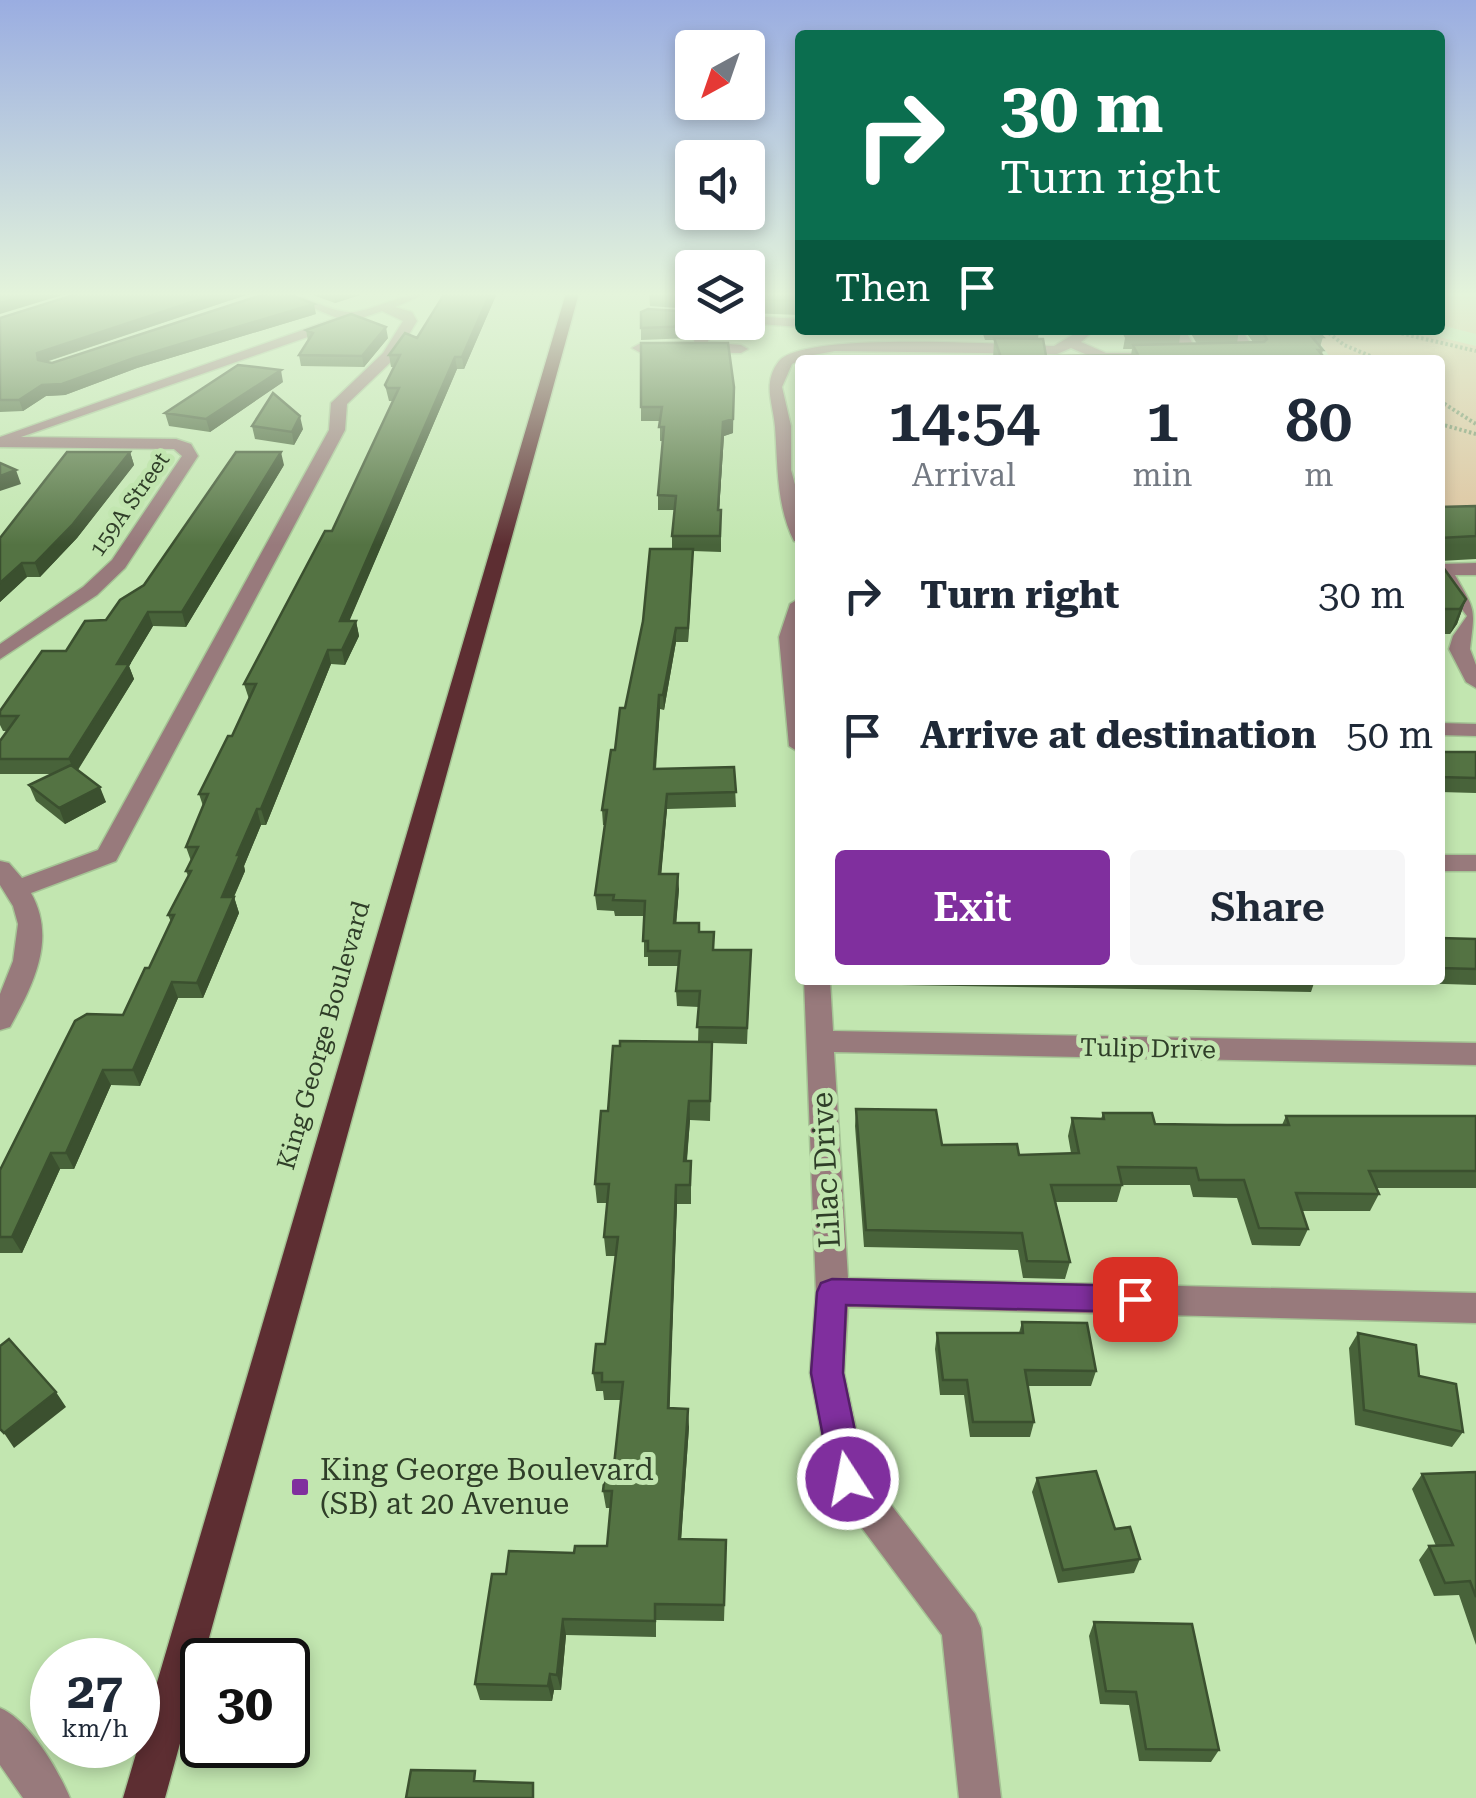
<!DOCTYPE html>
<style>
:root{--surface:#fff;--page:#f6f6f7;--text:#1f2937;--muted:#747a83;--accent:#802f9e}
body{margin:0;font-family:"Roboto Serif",serif;background:var(--page);color:var(--text);height:100vh;display:flex;flex-direction:column;font-size:38px;white-space:nowrap}
*{box-sizing:border-box;margin:0}
p{font-size:32px;color:var(--muted)}
.icon{flex:none;width:55px;height:55px;fill:none;stroke:currentColor;stroke-width:2;stroke-linecap:round;stroke-linejoin:round}
.map{position:relative;flex:1;overflow:hidden}
.details{position:absolute;left:795px;top:355px;width:650px;height:630px;display:flex;flex-direction:column;background:var(--surface);border-radius:10px;box-shadow:0 5px 15px #0003}
.details>*{flex:none}
.hud{position:absolute;left:795px;top:30px;width:650px;height:305px;border-radius:10px;box-shadow:0 5px 15px #0003;background:#0b6e4f;color:#fff;overflow:hidden}
.needle{width:65px;rotate:220deg}
.controls{position:absolute;left:675px;top:30px;display:grid;gap:20px}
.controls a{display:grid;place-items:center;width:90px;height:90px;border-radius:10px;background:var(--surface);box-shadow:0 5px 15px #0003;font-size:50px}
.speed{position:absolute;left:30px;top:1638px;display:flex;gap:20px;font-size:50px;font-weight:700;text-align:center}
.speed>*{display:grid;place-content:center;width:130px;height:130px;border-radius:50%;background:var(--surface);box-shadow:0 5px 15px #0003;line-height:1}
.speed small{font-size:25px;font-weight:400}
.speed .limit{border:5px solid #111;border-radius:15px;background:#fff;color:#111}
.pin{position:absolute;display:grid;place-items:center;width:85px;height:85px;color:#fff;margin:-42px;border-radius:20px;box-shadow:0 5px 15px #0006}
.me{position:absolute;width:110px;margin:-55px;rotate:349deg;stroke-linejoin:round;filter:drop-shadow(0 0 8px #0008)}
.turn{display:flex;align-items:center;gap:35px;height:210px;padding:0 40px;font-size:45px}
.turn .icon{width:130px;height:130px;stroke-width:2.5}
.turn b{display:block;font-size:70px;line-height:85px}
.then{display:flex;align-items:center;height:95px;padding:0 40px;background:#0003;gap:20px;font-size:38px}
.eta{display:flex;justify-content:space-evenly;align-items:center;height:170px;text-align:center}
.eta b{font-size:60px;font-weight:600;line-height:70px}
.primary-button{display:flex;gap:20px;margin-top:auto;padding:20px 40px}
.primary-button a{flex:1;height:115px;border-radius:10px;background:var(--accent);color:#fff;font-size:40px;font-weight:600;line-height:115px;text-align:center}
.primary-button a+a{background:var(--page);color:var(--text)}
ul{padding:0;list-style:none}
li{display:flex;align-items:center;gap:30px;height:140px;padding:0 40px}
li div{flex:1}
li b{display:block;font-size:38px}
li em{font-style:normal}
.map>svg:first-child{display:block}
.green{fill:#dec39e}
.lines{fill:none;stroke-linecap:round;stroke-linejoin:round}
.minor-casing{stroke:#a5c495;stroke-width:3}
.major-casing{stroke:#a5c495;stroke-width:3}
.path{stroke:#77906a;stroke-width:4;stroke-dasharray:2.5 2.5;stroke-linecap:butt}
.minor{fill:#987a7c;fill-rule:evenodd}
.major{fill:#5d2e32;fill-rule:evenodd}
.wall{fill:#48633a}
.shaded-wall{fill:#3b502f}
.building{fill:#547343;stroke:#3b502f;stroke-width:2.5}
.route{fill:#802f9e;stroke:#531f67;stroke-width:2.5}
.poi-dot{fill:#802f9e;stroke:#c2e6b0;stroke-width:4}
.labels{text-anchor:middle;stroke-width:10;stroke-linejoin:round;paint-order:stroke}
.far-street-label{font-size:22px;fill:#2f3e28;stroke:#c2e6b0}
.street-label{font-size:25px;fill:#2f3e28;stroke:#c2e6b0}
.near-street-label{font-size:30px;fill:#2f3e28;stroke:#c2e6b0}
.near-poi-label{font-size:30px;fill:#2f3e28;stroke:#c2e6b0;text-anchor:start}
</style>
<div class="map">
<svg width="1476" height="1798" viewBox="0 0 1476 1798">
<rect width="100%" height="100%" fill="#c2e6b0"/>
<path class="green" d="M 1440,293 L 1476,293 L 1476,334 L 1440,325 Z
M 1311,330 L 1409,330 L 1476,346 L 1476,524 L 1440,523 L 1440,360 L 1332,360 Z"/>
<g class="lines">
<defs>
<path id="minor" d="M 278,293 C 304,293 323,310 348,312 C 367,314 401,293 427,293 L 395,307 L 412,312 L 417,321 L 394,359 L 347,404 L 345,430 L 116,861 L 31,893 C 57,939 33,985 10,1027 L 0,1030 L 0,994 L 13,961 L 18,924 L 13,906 L 0,885 L 0,861 L 9,863 L 22,878 L 98,850 L 329,430 L 331,403 L 383,353 L 403,321 L 382,311 L 21,437 L 176,439 L 191,444 L 198,456 L 125,568 L 97,595 L 0,659 L 0,644 L 83,587 L 112,560 L 182,456 L 174,449 L 0,447 L 0,437 L 337,318 Z
M 748,316 L 800,319 L 800,327 L 743,323 L 748,322 Z
M 697,322 L 711,322 L 708,342 L 741,345 L 748,349 L 741,353 L 639,352 L 632,348 L 639,344 L 694,342 Z
M 1072,330 L 1086,330 L 1089,335 L 1081,342 L 1106,353 L 1134,353 L 1141,357 L 1099,360 L 1071,348 L 1057,354 L 835,351 L 808,356 L 792,364 L 782,387 L 791,426 L 791,470 L 800,503 L 800,542 L 794,541 C 776,505 778,466 775,427 C 773,403 762,383 779,361 C 804,331 1008,345 1054,346 L 1074,334 Z
M 1171,330 L 1185,330 L 1200,357 L 1198,360 L 1188,360 Z
M 1228,330 L 1242,330 L 1259,357 L 1257,360 L 1229,360 L 1229,354 L 1242,353 Z
M 1476,563 L 1476,575 L 1455,575 C 1476,612 1475,607 1470,649 L 1476,665 L 1476,688 L 1466,682 L 1449,649 L 1453,636 L 1467,616 L 1440,580 L 1440,564 Z
M 800,598 L 800,753 L 789,746 L 779,637 L 790,604 Z
M 1440,723 L 1476,724 L 1476,736 L 1440,735 Z
M 1440,855 L 1476,855 L 1476,871 L 1440,871 Z
M 804,980 L 830,980 L 833,1031 L 1476,1043 L 1476,1065 L 834,1052 L 848,1278 L 1476,1293 L 1476,1323 L 848,1307 L 844,1373 L 865,1471 L 975,1614 L 981,1628 L 1001,1798 L 959,1798 L 942,1635 L 835,1492 L 830,1479 L 810,1373 L 816,1292 Z
M 0,1708 C 29,1720 58,1769 70,1798 L 23,1798 L 0,1765 Z"/>
<path id="major" d="M 566,293 L 579,293 L 165,1798 L 123,1798 Z"/>
</defs>
<use href="#minor" class="minor-casing"/>
<use href="#major" class="major-casing"/>
<path class="path" d="M 1325,330 L 1344,345 L 1380,360
M 1387,330 L 1476,351
M 1440,401 L 1476,424
M 1440,424 L 1476,434"/>
<use href="#minor" class="minor"/>
<use href="#major" class="major"/>
</g>
<path class="wall" d="M 80,293 L 252,293 L 46,362 L 52,363 L 316,314 L 137,368 L 65,395 L 46,396 L 23,411 L 0,412 L 0,318 Z
M 307,293 L 366,293 L 335,303 Z
M 445,293 L 497,293 L 464,369 L 457,369 L 349,621 L 356,621 L 359,636 L 345,665 L 331,664 L 266,825 L 261,825 L 244,866 L 245,871 L 234,897 L 239,913 L 203,998 L 178,998 L 140,1086 L 111,1085 L 74,1169 L 60,1169 L 22,1253 L 0,1253 L 0,1170 L 123,1015 L 149,968 L 171,922 L 168,915 L 188,876 L 186,871 L 191,861 L 186,847 L 203,806 L 199,794 L 232,736 L 249,699 L 244,684 L 332,531 L 393,401 L 389,401 L 385,385 L 394,367 L 391,367 L 389,355 L 417,338 Z
M 649,293 L 692,293 L 692,309 L 650,306 Z
M 748,293 L 800,293 L 800,315 L 748,313 Z
M 712,322 L 743,322 L 741,337 L 725,337 L 725,340 L 712,339 Z
M 693,323 L 691,338 L 641,340 L 641,328 Z
M 306,330 L 388,338 L 364,367 L 301,366 L 299,355 L 308,341 Z
M 968,330 L 1039,330 L 1038,339 L 1046,356 L 1131,355 L 1132,349 L 1123,349 L 1125,338 L 1121,330 L 1181,330 L 1179,344 L 1197,344 L 1189,330 L 1239,330 L 1237,343 L 1253,342 L 1244,330 L 1316,330 L 1323,337 L 1320,347 L 1323,350 L 1322,354 L 1323,356 L 1322,360 L 983,360 L 993,359 L 994,340 L 985,340 L 982,331 Z
M 641,343 L 733,433 L 724,436 L 719,510 L 721,510 L 721,552 L 693,551 L 688,642 L 676,642 L 664,710 L 660,709 L 656,769 L 734,767 L 736,807 L 667,809 L 661,874 L 679,889 L 676,923 L 700,932 L 714,950 L 751,950 L 747,1044 L 712,1043 L 710,1121 L 690,1120 L 687,1161 L 691,1180 L 691,1204 L 677,1204 L 669,1408 L 689,1427 L 681,1539 L 726,1557 L 724,1621 L 656,1620 L 656,1637 L 566,1635 L 561,1690 L 554,1690 L 552,1701 L 480,1700 L 475,1684 L 506,1574 L 574,1553 L 607,1546 L 610,1508 L 606,1508 L 603,1491 L 614,1465 L 621,1400 L 604,1400 L 603,1391 L 596,1391 L 593,1373 L 605,1344 L 615,1256 L 606,1256 L 604,1237 L 607,1203 L 597,1203 L 595,1184 L 608,1111 L 698,1042 L 699,1007 L 677,1006 L 676,991 L 679,966 L 648,966 L 648,957 L 644,957 L 644,916 L 615,916 L 614,911 L 597,910 L 595,895 L 605,825 L 603,825 L 602,810 L 615,750 L 625,708 L 672,549 L 672,536 L 675,510 L 658,510 L 658,495 L 663,441 L 660,441 L 660,421 L 641,421 Z
M 283,382 L 210,432 L 169,426 L 165,413 Z
M 252,426 L 303,429 L 294,445 L 255,439 Z
M 130,452 L 134,465 L 77,538 L 40,577 L 27,577 L 0,602 L 0,538 Z
M 284,465 L 186,627 L 153,626 L 129,666 L 134,679 L 78,770 L 106,802 L 65,824 L 36,801 L 29,785 L 52,774 L 0,774 L 0,741 L 7,731 L 3,731 L 0,725 L 0,711 L 66,651 L 106,620 L 144,585 Z
M 1476,506 L 1476,559 L 1440,561 L 1440,507 Z
M 1440,563 L 1466,599 L 1457,624 L 1450,634 L 1440,634 Z
M 1440,752 L 1476,752 L 1476,793 L 1440,792 Z
M 1440,938 L 1476,939 L 1476,985 L 1320,980 L 1440,980 Z
M 843,980 L 1315,980 L 1311,992 L 843,984 Z
M 856,1109 L 942,1145 L 1019,1155 L 1071,1153 L 1068,1136 L 1072,1118 L 1101,1119 L 1103,1113 L 1155,1124 L 1282,1125 L 1286,1116 L 1476,1116 L 1476,1188 L 1376,1188 L 1379,1194 L 1370,1211 L 1302,1211 L 1308,1229 L 1300,1246 L 1252,1245 L 1237,1198 L 1193,1197 L 1190,1185 L 1122,1185 L 1117,1202 L 1056,1202 L 1070,1262 L 1065,1279 L 1023,1278 L 1018,1250 L 864,1247 L 855,1126 Z
M 1022,1322 L 1096,1371 L 1091,1386 L 1028,1386 L 1034,1422 L 1030,1437 L 970,1437 L 964,1395 L 940,1395 L 935,1349 L 937,1333 L 1019,1333 Z
M 1358,1333 L 1419,1376 L 1463,1432 L 1452,1447 L 1355,1425 L 1349,1348 Z
M 1476,1472 L 1476,1645 L 1459,1595 L 1434,1596 L 1419,1560 L 1429,1546 L 1436,1546 L 1412,1489 L 1422,1474 Z
M 1037,1478 L 1140,1559 L 1134,1573 L 1058,1583 L 1032,1492 Z
M 1094,1622 L 1219,1750 L 1211,1762 L 1139,1761 L 1129,1705 L 1100,1704 L 1089,1636 Z"/>
<path class="shaded-wall" d="M 32,293 L 69,293 L 0,314 L 0,303 Z
M 219,293 L 252,293 L 41,363 L 38,360 L 37,353 Z
M 333,293 L 366,293 L 335,303 Z
M 490,293 L 497,293 L 464,369 L 462,357 Z
M 314,304 L 316,314 L 137,368 L 65,395 L 46,396 L 23,411 L 19,400 L 42,385 Z
M 386,327 L 388,338 L 364,367 L 362,356 Z
M 455,357 L 457,369 L 343,636 L 340,621 Z
M 281,370 L 283,382 L 210,432 L 206,419 Z
M 734,387 L 733,433 L 724,436 L 718,525 L 723,422 Z
M 300,416 L 303,429 L 294,445 L 292,432 Z
M 130,452 L 134,465 L 77,538 L 40,577 L 35,563 Z
M 281,452 L 284,465 L 186,627 L 182,612 Z
M 16,470 L 21,484 L 0,491 L 0,476 Z
M 693,549 L 693,562 L 688,642 L 688,628 Z
M 22,563 L 27,577 L 0,602 L 0,583 Z
M 1466,599 L 1457,624 L 1450,634 L 1460,609 Z
M 148,612 L 153,626 L 129,666 L 134,679 L 75,774 L 69,759 L 117,664 Z
M 356,621 L 359,636 L 345,665 L 342,650 Z
M 676,628 L 676,642 L 664,710 L 663,695 Z
M 328,650 L 331,664 L 266,825 L 261,809 Z
M 659,695 L 660,709 L 654,784 L 654,769 Z
M 100,787 L 106,802 L 65,824 L 59,808 Z
M 667,794 L 667,809 L 660,889 L 659,874 Z
M 257,809 L 261,825 L 244,866 L 245,871 L 227,912 L 222,897 L 237,855 Z
M 678,874 L 679,889 L 675,939 L 674,923 Z
M 234,897 L 239,913 L 203,998 L 197,983 Z
M 172,982 L 178,998 L 140,1086 L 133,1070 Z
M 103,1070 L 111,1085 L 74,1169 L 66,1153 Z
M 689,1101 L 690,1120 L 685,1180 L 684,1161 Z
M 51,1153 L 60,1169 L 22,1253 L 12,1237 Z
M 676,1185 L 677,1204 L 669,1426 L 668,1408 Z
M 56,1392 L 66,1407 L 14,1448 L 4,1433 Z
M 688,1409 L 689,1427 L 680,1556 L 679,1539 Z
M 563,1619 L 566,1635 L 561,1690 L 557,1675 Z
M 550,1674 L 554,1690 L 552,1701 L 548,1686 Z"/>
<path class="building" d="M 0,293 L 32,293 L 0,303 Z
M 80,293 L 219,293 L 37,353 L 38,360 L 52,363 L 268,293 L 286,293 L 314,304 L 134,358 L 62,384 L 42,385 L 19,400 L 0,400 L 0,318 Z
M 445,293 L 490,293 L 462,357 L 455,357 L 340,621 L 356,621 L 342,650 L 328,650 L 261,809 L 257,809 L 237,855 L 240,855 L 222,897 L 234,897 L 197,983 L 172,982 L 133,1070 L 103,1070 L 66,1153 L 51,1153 L 12,1237 L 0,1237 L 0,1170 L 75,1021 L 87,1014 L 123,1015 L 145,968 L 149,968 L 174,915 L 168,915 L 191,871 L 186,871 L 198,847 L 186,847 L 208,794 L 199,794 L 228,736 L 232,736 L 256,684 L 244,684 L 325,531 L 332,531 L 399,388 L 387,388 L 385,385 L 400,355 L 389,355 L 405,333 L 417,338 Z
M 748,293 L 800,293 L 800,301 L 748,299 Z
M 648,309 L 692,312 L 690,326 L 641,328 L 641,312 Z
M 351,314 L 386,327 L 362,356 L 299,355 L 313,333 L 306,330 Z
M 1134,330 L 1181,330 L 1181,331 L 1126,331 Z
M 1204,330 L 1239,330 L 1240,331 L 1204,331 Z
M 1261,330 L 1316,330 L 1323,337 L 1312,337 L 1323,350 L 1318,350 L 1323,356 L 1294,357 L 1296,360 L 983,360 L 983,359 L 1002,360 L 994,338 L 1043,339 L 1046,356 L 1138,355 L 1133,345 L 1264,342 L 1267,339 Z
M 641,343 L 728,343 L 734,387 L 733,419 L 723,422 L 718,510 L 721,510 L 720,536 L 672,536 L 676,496 L 658,495 L 664,427 L 659,427 L 662,407 L 641,407 Z
M 238,365 L 281,370 L 206,419 L 165,413 Z
M 273,393 L 300,416 L 292,432 L 252,426 Z
M 67,452 L 130,452 L 73,524 L 35,563 L 22,563 L 0,583 L 0,538 Z
M 236,452 L 281,452 L 182,612 L 148,612 L 117,664 L 129,664 L 69,759 L 0,759 L 0,741 L 18,716 L 0,716 L 0,711 L 42,651 L 66,651 L 85,621 L 106,620 L 120,600 L 144,585 Z
M 0,463 L 16,470 L 0,476 Z
M 1476,506 L 1476,536 L 1440,538 L 1440,507 Z
M 650,549 L 693,549 L 688,628 L 676,628 L 663,695 L 659,695 L 654,769 L 734,767 L 736,792 L 667,794 L 659,874 L 678,874 L 674,923 L 699,923 L 699,932 L 714,932 L 713,950 L 751,950 L 747,1028 L 697,1027 L 700,991 L 676,991 L 680,951 L 648,951 L 648,941 L 643,941 L 645,901 L 613,900 L 614,895 L 595,895 L 607,810 L 602,810 L 611,750 L 615,750 L 620,708 L 625,708 L 643,621 Z
M 1440,563 L 1466,599 L 1460,609 L 1440,609 Z
M 1440,752 L 1476,752 L 1476,778 L 1440,777 Z
M 71,765 L 100,787 L 59,808 L 29,785 Z
M 1440,938 L 1476,939 L 1476,969 L 1440,968 Z
M 620,1041 L 712,1042 L 710,1101 L 689,1101 L 684,1161 L 691,1161 L 690,1185 L 676,1185 L 668,1408 L 688,1409 L 679,1539 L 726,1540 L 724,1605 L 655,1604 L 655,1621 L 563,1619 L 557,1675 L 550,1674 L 548,1686 L 475,1684 L 492,1574 L 506,1574 L 509,1551 L 574,1553 L 575,1546 L 607,1546 L 612,1491 L 603,1491 L 606,1465 L 614,1465 L 623,1382 L 602,1382 L 602,1373 L 593,1373 L 596,1344 L 605,1344 L 618,1237 L 604,1237 L 609,1184 L 595,1184 L 601,1111 L 608,1111 L 613,1046 L 620,1046 Z
M 856,1109 L 936,1110 L 942,1145 L 1017,1144 L 1019,1155 L 1079,1153 L 1072,1118 L 1104,1119 L 1103,1113 L 1152,1113 L 1155,1124 L 1227,1125 L 1289,1125 L 1286,1116 L 1476,1116 L 1476,1171 L 1369,1171 L 1379,1194 L 1296,1193 L 1308,1229 L 1259,1228 L 1244,1180 L 1199,1180 L 1196,1168 L 1118,1167 L 1122,1185 L 1051,1185 L 1070,1262 L 1027,1261 L 1022,1233 L 866,1230 Z
M 1022,1322 L 1087,1323 L 1096,1371 L 1025,1370 L 1034,1422 L 973,1422 L 967,1380 L 943,1380 L 937,1333 L 1023,1333 Z
M 1358,1333 L 1416,1345 L 1419,1376 L 1456,1384 L 1463,1432 L 1364,1410 Z
M 9,1339 L 56,1392 L 4,1433 L 0,1429 L 0,1346 Z
M 1096,1471 L 1115,1529 L 1130,1527 L 1140,1559 L 1063,1570 L 1037,1478 Z
M 1476,1472 L 1476,1597 L 1470,1581 L 1445,1583 L 1429,1546 L 1453,1545 L 1422,1474 Z
M 1094,1622 L 1192,1624 L 1219,1750 L 1146,1749 L 1136,1692 L 1106,1691 Z
M 411,1770 L 475,1771 L 474,1781 L 533,1783 L 533,1798 L 406,1798 Z"/>
<linearGradient id="sky" x2="0" y2="1"><stop stop-color="#9aade1"/><stop offset="0.54" stop-color="#e4f4db"/><stop offset="1" stop-color="#e4f4db" stop-opacity="0"/></linearGradient>
<rect width="1476" height="545" fill="url(#sky)"/>
<path class="route" d="M 832,1279 L 1135,1286 L 1146,1290 L 1150,1299 L 1146,1309 L 1135,1312 L 846,1305 L 843,1373 L 865,1479 L 860,1490 L 848,1495 L 836,1490 L 831,1479 L 811,1373 L 817,1292 L 821,1283 Z"/>
<rect class="poi-dot" x="290" y="1477" width="20" height="20" rx="5"/>
<g class="labels">
<g class="far-street-label">
<text transform="translate(129 504) rotate(-55)" y="8">159A Street</text>
</g>
<g class="street-label">
<text transform="translate(323 1035) rotate(-74)" y="9">King George Boulevard</text>
<text transform="translate(1148 1048) rotate(1)" y="9">Tulip Drive</text>
</g>
<g class="near-street-label">
<text transform="translate(826 1170) rotate(-93)" y="10">Lilac Drive</text>
</g>
<g class="near-poi-label">
<text x="320" y="1480">King George Boulevard<tspan x="320" dy="34">(SB) at 20 Avenue</tspan></text>
</g>
</g>
</svg>
<div class="controls">
<a><svg class="needle" viewBox="-14 -14 28 28"><path d="M0-13l5 13h-10z" fill="#e53935"/><path d="M0 13l5-13h-10z" fill="#747a83"/></svg></a>
<a><svg class="icon" aria-label="sound" viewBox="0 0 24 24"><path d="M4 9h4l5-4v14l-5-4H4zM17 9q2 3 0 6"/></svg></a>
<a><svg class="icon" aria-label="layers" viewBox="0 0 24 24"><path d="M12 4l9 5-9 5-9-5zM3 14l9 5 9-5"/></svg></a>
</div>
<div class="speed"><div>27<small>km/h</small></div><div class="limit">30</div></div>
<div class="pin" style="left:1135px;top:1299px;background:#d93025"><svg class="icon" aria-label="arrive" viewBox="0 0 24 24"><path d="M6 21V4h12l-3 4 3 4H6"/></svg></div>
<svg class="me" style="left:848px;top:1479px" viewBox="-20 -20 40 40"><circle r="17" fill="#802f9e" stroke="#fff" stroke-width="3"/><path d="M0-11L8 9 0 5-8 9z" fill="#fff"/></svg>
<div class="hud">
<div class="turn"><svg class="icon" aria-label="right" viewBox="0 0 24 24"><path d="M7 20v-9h11M14 6l5 5-5 5"/></svg><div><b>30 m</b>Turn right</div></div>
<div class="then">Then<svg class="icon" aria-label="arrive" viewBox="0 0 24 24"><path d="M6 21V4h12l-3 4 3 4H6"/></svg></div>
</div>
<section class="details">
<div class="eta">
<div><b>14:54</b><p>Arrival</p></div>
<div><b>1</b><p>min</p></div>
<div><b>80</b><p>m</p></div>
</div>
<ul>
<li><svg class="icon" aria-label="right" viewBox="0 0 24 24"><path d="M7 20v-9h11M14 6l5 5-5 5"/></svg><div><b>Turn right</b></div><em>30 m</em></li>
<li><svg class="icon" aria-label="arrive" viewBox="0 0 24 24"><path d="M6 21V4h12l-3 4 3 4H6"/></svg><div><b>Arrive at destination</b></div><em>50 m</em></li>
</ul>
<div class="primary-button"><a>Exit</a><a>Share</a></div>
</section>
</div>
